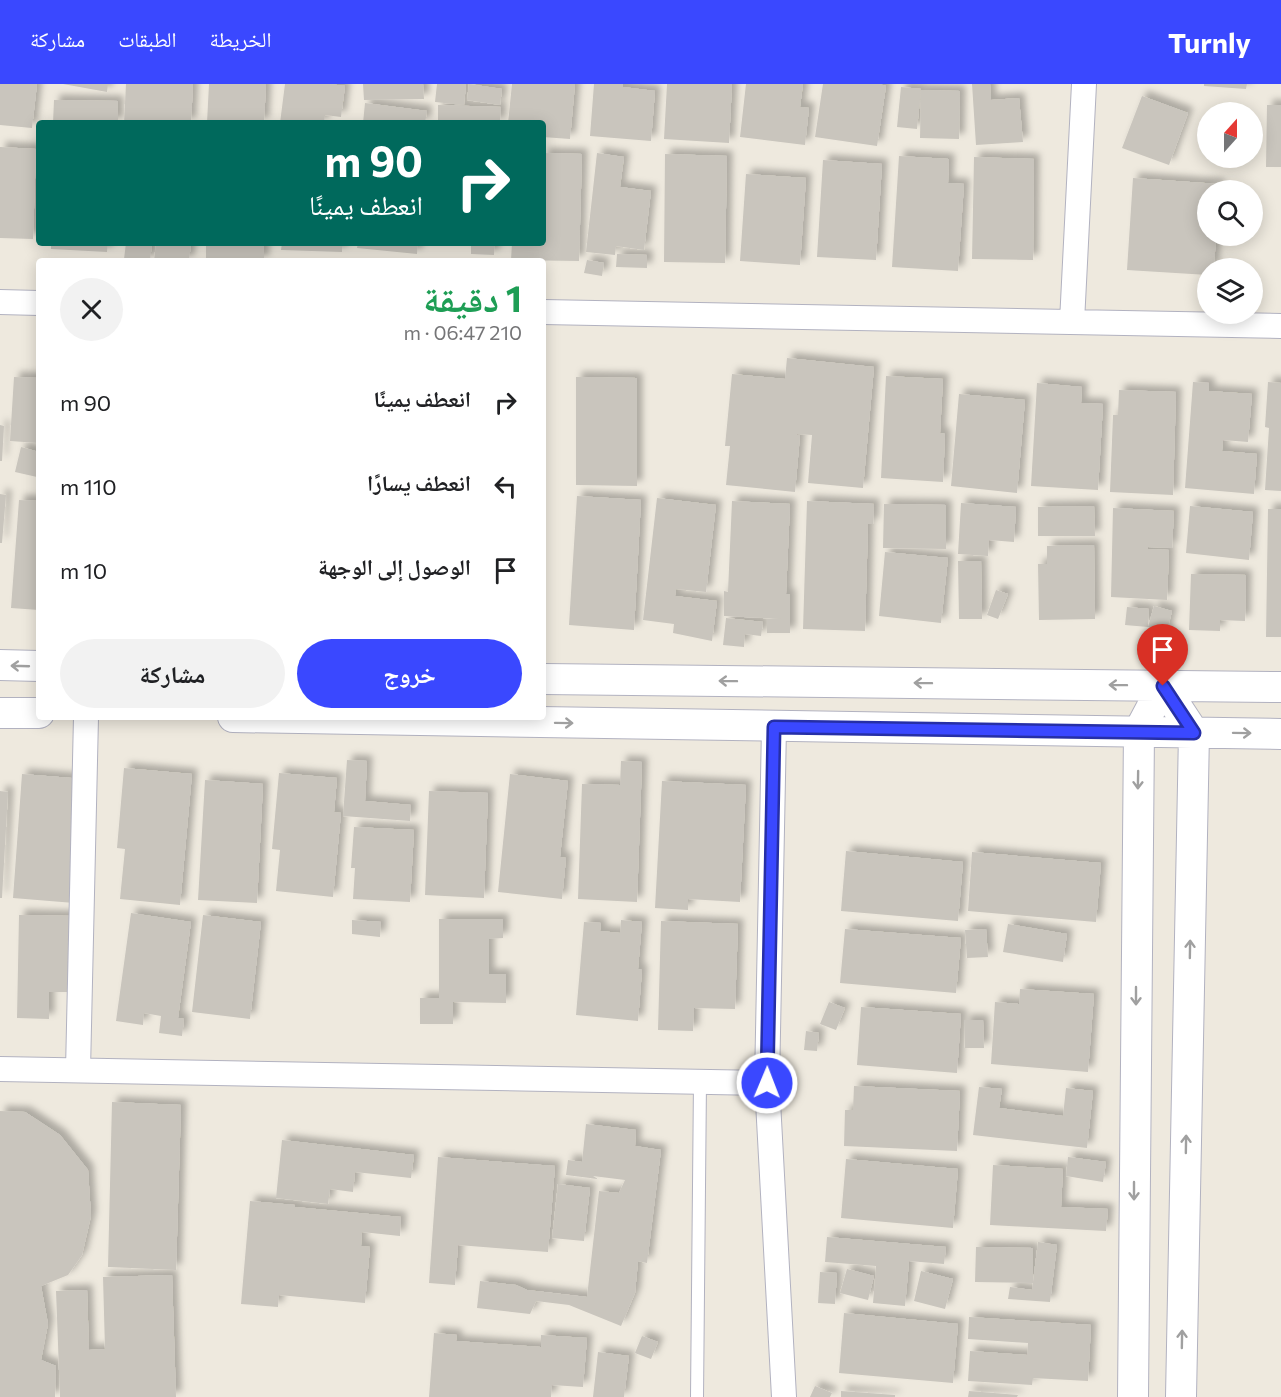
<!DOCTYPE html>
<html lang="ar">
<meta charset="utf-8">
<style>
:root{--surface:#fff;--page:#f2f2f2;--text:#202124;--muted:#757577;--accent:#3a48ff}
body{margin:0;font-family:Commissioner,"Noto Naskh Arabic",sans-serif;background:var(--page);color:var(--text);direction:rtl;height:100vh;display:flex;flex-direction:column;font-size:22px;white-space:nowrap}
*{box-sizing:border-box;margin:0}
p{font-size:20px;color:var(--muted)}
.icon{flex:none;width:33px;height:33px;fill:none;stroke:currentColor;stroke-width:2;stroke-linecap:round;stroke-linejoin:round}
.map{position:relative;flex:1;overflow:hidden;direction:ltr}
.sheet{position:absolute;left:36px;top:174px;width:510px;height:462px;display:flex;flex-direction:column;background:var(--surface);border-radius:6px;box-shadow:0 3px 15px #0003;direction:rtl}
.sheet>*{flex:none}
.top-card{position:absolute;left:36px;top:36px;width:510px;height:126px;border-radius:6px;box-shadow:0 3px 15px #0003;direction:rtl;background:#00695c;color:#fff;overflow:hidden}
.needle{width:39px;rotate:21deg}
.fabs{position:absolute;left:1197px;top:18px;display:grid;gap:12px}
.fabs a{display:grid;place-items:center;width:66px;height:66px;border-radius:50%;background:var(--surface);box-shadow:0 3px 15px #0003;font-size:30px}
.pin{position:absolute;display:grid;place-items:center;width:51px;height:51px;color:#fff;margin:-62px -26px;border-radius:50% 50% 50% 0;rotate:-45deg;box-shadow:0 0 6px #0007}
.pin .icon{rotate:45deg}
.me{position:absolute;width:66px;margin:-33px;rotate:1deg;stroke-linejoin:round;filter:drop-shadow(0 0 4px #0008)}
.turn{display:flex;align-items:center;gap:21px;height:126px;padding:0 24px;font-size:27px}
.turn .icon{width:78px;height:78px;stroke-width:2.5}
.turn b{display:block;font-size:42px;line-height:51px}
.round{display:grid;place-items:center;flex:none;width:63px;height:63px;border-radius:32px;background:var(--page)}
.overview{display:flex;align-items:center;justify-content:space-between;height:102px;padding:0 24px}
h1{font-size:36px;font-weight:700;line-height:45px;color:#1e9e55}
.primary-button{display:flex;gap:12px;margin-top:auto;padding:12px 24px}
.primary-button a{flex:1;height:69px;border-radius:36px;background:var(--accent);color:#fff;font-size:24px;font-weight:700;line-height:69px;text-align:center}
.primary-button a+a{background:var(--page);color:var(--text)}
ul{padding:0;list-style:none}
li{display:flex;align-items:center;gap:18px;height:84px;padding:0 24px}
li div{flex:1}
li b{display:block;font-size:22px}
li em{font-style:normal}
header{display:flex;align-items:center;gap:36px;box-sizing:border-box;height:84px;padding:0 30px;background:var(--accent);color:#fff}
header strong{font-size:28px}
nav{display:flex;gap:33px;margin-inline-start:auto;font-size:21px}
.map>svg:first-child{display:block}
.building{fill:#c9c5bd;filter:url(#shadow)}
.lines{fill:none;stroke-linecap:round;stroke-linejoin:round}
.service-casing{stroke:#b2b2c0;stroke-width:14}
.minor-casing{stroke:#b2b2c0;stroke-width:26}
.tertiary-casing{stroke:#b2b2c0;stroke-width:32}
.service{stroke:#fff;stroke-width:12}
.minor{stroke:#fff;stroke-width:24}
.tertiary{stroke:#fff;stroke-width:30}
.oneway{stroke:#a0a0a0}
.route-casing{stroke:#262fa6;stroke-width:15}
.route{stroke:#3a48ff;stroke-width:10}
</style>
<header>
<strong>Turnly</strong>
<nav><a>الخريطة</a><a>الطبقات</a><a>مشاركة</a></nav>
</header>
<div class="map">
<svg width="1281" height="1313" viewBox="0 0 1281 1313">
<defs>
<filter id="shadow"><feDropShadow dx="5.5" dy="-5.5" stdDeviation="3" flood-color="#0004"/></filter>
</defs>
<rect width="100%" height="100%" fill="#eee9de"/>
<path class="building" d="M 0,0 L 37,0 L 32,44 L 0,41 Z
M 63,0 L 108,0 L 107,8 Z
M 126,0 L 193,0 L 191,39 L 124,39 Z
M 209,0 L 266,0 L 264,39 L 207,39 Z
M 285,0 L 329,0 L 345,2 L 341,33 L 325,31 L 324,39 L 280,39 Z
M 363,0 L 423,0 L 424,15 L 364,16 Z
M 437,0 L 466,0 L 464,21 L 435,18 Z
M 469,0 L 502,5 L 500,21 L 467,16 Z
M 512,0 L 575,0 L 570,55 L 543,53 L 543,39 L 508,39 Z
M 594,0 L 623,0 L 623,3 L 655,7 L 651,57 L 590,52 Z
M 667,0 L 732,0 L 729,59 L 664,55 Z
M 746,0 L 803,0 L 800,23 L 809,24 L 805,61 L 740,53 Z
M 823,0 L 879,0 L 886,2 L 877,62 L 815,53 Z
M 972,0 L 990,0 L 991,16 L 1019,14 L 1023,58 L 976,61 Z
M 1204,0 L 1247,0 L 1246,5 L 1204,2 Z
M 901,3 L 921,5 L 917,45 L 897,43 Z
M 921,6 L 960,7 L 959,55 L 920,54 Z
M 1142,12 L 1188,29 L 1169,81 L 1122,64 Z
M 54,16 L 118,17 L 118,39 L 53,39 Z
M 365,19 L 427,27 L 425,39 L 363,39 Z
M 438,21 L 501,23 L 500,39 L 438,39 Z
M 1267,21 L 1281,21 L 1281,83 L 1266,83 Z
M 0,63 L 36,65 L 33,155 L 0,154 Z
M 543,69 L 582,70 L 579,177 L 511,176 L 512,159 L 543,159 Z
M 597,69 L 624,73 L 620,103 L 651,107 L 644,166 L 616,162 L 615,171 L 586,168 Z
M 665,70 L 727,72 L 725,179 L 664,178 Z
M 899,72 L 949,75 L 948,99 L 964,100 L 958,187 L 892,183 Z
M 974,73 L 1034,75 L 1033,176 L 972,175 Z
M 823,76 L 882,80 L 876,176 L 817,173 Z
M 746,90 L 806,94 L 800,181 L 740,177 Z
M 1133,94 L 1219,100 L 1219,106 L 1208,106 L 1208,152 L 1216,152 L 1214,184 L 1208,184 L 1208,191 L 1127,186 Z
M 51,159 L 108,159 L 107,168 L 51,165 Z
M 126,159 L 152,159 L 150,177 L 124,175 Z
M 156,159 L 191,159 L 189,177 L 154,177 Z
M 206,159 L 264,159 L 264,177 L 206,177 Z
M 282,159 L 342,159 L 342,168 L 281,166 Z
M 358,159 L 418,159 L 417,170 L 357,164 Z
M 455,159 L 495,159 L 494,171 L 471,170 L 471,162 L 455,161 Z
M 617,170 L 647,171 L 647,184 L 616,183 Z
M 587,176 L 604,179 L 602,192 L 584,189 Z
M 787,274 L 874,283 L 863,404 L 808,399 L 812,351 L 797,350 L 796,351 L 800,351 L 795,408 L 726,401 L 730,362 L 725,362 L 732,290 L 785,295 Z
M 886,292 L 943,295 L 940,349 L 945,350 L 943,398 L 881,394 Z
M 14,293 L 39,294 L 39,359 L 10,357 Z
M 576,293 L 637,294 L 637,402 L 576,401 Z
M 1193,298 L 1209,299 L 1209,307 L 1252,310 L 1248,358 L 1223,356 L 1222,367 L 1257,370 L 1254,410 L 1185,404 Z
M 1268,298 L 1281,299 L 1281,407 L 1265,406 L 1269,344 L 1265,343 Z
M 1037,299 L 1082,303 L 1081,319 L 1103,320 L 1098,406 L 1031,402 Z
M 1119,306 L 1176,308 L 1173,411 L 1110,408 L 1113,331 L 1118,331 Z
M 959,310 L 1025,316 L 1017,409 L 951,402 Z
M 0,341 L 4,342 L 2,377 L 0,377 Z
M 21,363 L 39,368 L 37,393 L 15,388 Z
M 0,410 L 6,411 L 2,459 L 0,459 Z
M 577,412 L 641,416 L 634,546 L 569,541 Z
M 657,414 L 716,421 L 706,508 L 676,505 L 675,512 L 717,517 L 712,557 L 673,549 L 674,540 L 643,536 Z
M 19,416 L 39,417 L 39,526 L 11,524 Z
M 732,417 L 790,420 L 786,510 L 790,510 L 790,549 L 767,549 L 767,535 L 781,535 L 724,532 L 724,507 L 728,508 Z
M 807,417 L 874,420 L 873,440 L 868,440 L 865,547 L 803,545 Z
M 961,419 L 1016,423 L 1014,458 L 989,456 L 988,472 L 958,470 Z
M 884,420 L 946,421 L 946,465 L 883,464 Z
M 1094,422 L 1095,452 L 1038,452 L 1038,423 Z
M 1190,422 L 1253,428 L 1249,476 L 1186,469 Z
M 1113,424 L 1174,427 L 1172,464 L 1148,463 L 1148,465 L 1169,466 L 1167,516 L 1111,513 Z
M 1268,425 L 1281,425 L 1281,553 L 1266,553 Z
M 1094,461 L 1095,535 L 1039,536 L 1038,480 L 1047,480 L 1047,462 Z
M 885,468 L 948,474 L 941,539 L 879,532 Z
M 958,477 L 981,477 L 982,535 L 959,535 Z
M 1191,490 L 1246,491 L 1245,537 L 1220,536 L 1220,547 L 1189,546 Z
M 996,506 L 1008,510 L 998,535 L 987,531 Z
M 1154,522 L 1172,527 L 1167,548 L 1148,543 L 1125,541 L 1127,523 L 1149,525 L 1148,543 Z
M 726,534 L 763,538 L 761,552 L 745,550 L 744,563 L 723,561 Z
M 347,676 L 367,677 L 365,717 L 411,721 L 410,737 L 343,732 Z
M 621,677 L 642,678 L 637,818 L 578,815 L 582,700 L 620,701 Z
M 124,684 L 192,690 L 180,821 L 120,815 L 125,765 L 117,764 Z
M 279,689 L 337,694 L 334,728 L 341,729 L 333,813 L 276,807 L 280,766 L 272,765 Z
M 22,690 L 84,695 L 74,819 L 13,814 Z
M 510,690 L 568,697 L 560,773 L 566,774 L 562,815 L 498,808 Z
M 205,696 L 263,700 L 257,819 L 198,816 Z
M 662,697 L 746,701 L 740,818 L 688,815 L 688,826 L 655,824 Z
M 0,707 L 8,708 L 2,814 L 0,814 Z
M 429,707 L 488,709 L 484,814 L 425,811 Z
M 354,743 L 414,746 L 410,818 L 353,815 L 355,784 L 351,784 Z
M 846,767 L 963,778 L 958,837 L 841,827 Z
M 972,768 L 1101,779 L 1096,838 L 968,827 Z
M 131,829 L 191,838 L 178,934 L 184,935 L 182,952 L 159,949 L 161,932 L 144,929 L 143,941 L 116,937 Z
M 19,831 L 74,832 L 73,908 L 49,908 L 49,935 L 17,934 Z
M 203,831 L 261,838 L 250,935 L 192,928 Z
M 439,835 L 503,835 L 503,854 L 489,855 L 489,890 L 506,890 L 506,919 L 453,918 L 453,940 L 420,940 L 420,914 L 439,914 Z
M 352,836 L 381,838 L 380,853 L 352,850 Z
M 621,836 L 642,838 L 638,885 L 642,886 L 638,937 L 576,931 L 584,838 L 601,839 L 600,847 L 620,849 Z
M 661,837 L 738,840 L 735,925 L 694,924 L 693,947 L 658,946 Z
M 1008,840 L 1067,850 L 1063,878 L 1003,868 Z
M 845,845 L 961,854 L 956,909 L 840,899 Z
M 986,845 L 988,873 L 967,874 L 965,846 Z
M 1020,905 L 1094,910 L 1088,988 L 991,980 L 995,918 L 1019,920 Z
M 829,918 L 845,924 L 836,946 L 820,940 Z
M 861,923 L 961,930 L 957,989 L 857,981 Z
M 964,936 L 983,936 L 984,964 L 965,964 Z
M 806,947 L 819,949 L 817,967 L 804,966 Z
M 854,1002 L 960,1007 L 957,1067 L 844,1062 L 845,1026 L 853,1026 Z
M 979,1003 L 1002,1005 L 999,1024 L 1063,1032 L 1066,1004 L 1093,1007 L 1087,1064 L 973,1051 Z
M 112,1018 L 181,1021 L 176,1186 L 108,1183 Z
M 0,1027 L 25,1028 L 60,1051 L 88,1086 L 91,1132 L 82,1171 L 68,1191 L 41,1202 L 48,1240 L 41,1276 L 56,1282 L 55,1313 L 0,1313 Z
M 586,1040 L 636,1046 L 635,1062 L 661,1066 L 647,1179 L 638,1177 L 635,1209 L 621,1242 L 569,1221 L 536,1217 L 530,1230 L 477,1224 L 480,1197 L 516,1201 L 527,1206 L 587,1213 L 599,1107 L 619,1109 L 625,1096 L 593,1092 L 598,1095 L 566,1091 L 568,1076 L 582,1078 Z
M 282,1056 L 414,1071 L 411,1094 L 355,1088 L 353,1108 L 330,1105 L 328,1120 L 276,1114 Z
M 438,1073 L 555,1082 L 548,1168 L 458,1161 L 455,1201 L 429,1199 Z
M 1068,1073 L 1106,1078 L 1103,1098 L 1066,1092 Z
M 846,1075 L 958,1085 L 953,1144 L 841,1134 Z
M 993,1081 L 1063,1085 L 1061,1123 L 1108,1125 L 1106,1147 L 990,1141 Z
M 558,1100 L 590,1104 L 584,1157 L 552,1154 Z
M 250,1117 L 295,1121 L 295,1123 L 401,1133 L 400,1152 L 362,1148 L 361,1162 L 370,1163 L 365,1219 L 279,1211 L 278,1223 L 241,1220 Z
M 827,1153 L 946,1163 L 944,1180 L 909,1177 L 905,1222 L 873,1219 L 876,1182 L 825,1178 Z
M 1038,1158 L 1057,1161 L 1050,1218 L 1008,1215 L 1010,1203 L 1032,1206 Z
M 976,1163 L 1033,1164 L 1033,1199 L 975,1198 Z
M 847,1185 L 874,1192 L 868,1216 L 840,1209 Z
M 921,1187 L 953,1195 L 945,1225 L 914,1217 Z
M 820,1188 L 837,1189 L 835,1220 L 818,1219 Z
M 172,1191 L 176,1313 L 60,1313 L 56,1207 L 87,1206 L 89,1266 L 105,1265 L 103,1193 Z
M 844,1229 L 958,1240 L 953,1299 L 839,1289 Z
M 969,1233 L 1091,1241 L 1088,1297 L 1033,1294 L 1032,1301 L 968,1297 L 970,1267 L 1027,1271 L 1028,1259 L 968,1255 Z
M 434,1249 L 457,1251 L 456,1257 L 541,1263 L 541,1251 L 587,1254 L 583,1303 L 552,1301 L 551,1313 L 429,1313 Z
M 642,1252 L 658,1258 L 651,1275 L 635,1269 Z
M 598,1268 L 629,1272 L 624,1313 L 593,1313 Z
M 815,1302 L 832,1309 L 830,1313 L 810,1313 Z
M 841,1307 L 895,1311 L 895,1313 L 841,1313 Z
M 969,1307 L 1018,1311 L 1017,1313 L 968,1313 Z"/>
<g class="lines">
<defs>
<path id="service" d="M 697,1313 L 700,997"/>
<path id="minor" d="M 0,218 L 39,219
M 543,228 L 1281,242
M 1072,238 L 1084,0
M 774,643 L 767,999 L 784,1313
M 0,985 L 767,999
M 78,986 L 86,633"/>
<path id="tertiary" d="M 0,581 L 39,582
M 543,595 L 1281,603
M 0,629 L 39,629
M 233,633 L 1281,650
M 1133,1313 L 1139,647 L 1163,602 L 1194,649 L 1181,1313"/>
</defs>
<use href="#service" class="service-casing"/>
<use href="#minor" class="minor-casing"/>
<use href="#tertiary" class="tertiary-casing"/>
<use href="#service" class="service"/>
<use href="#minor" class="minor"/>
<use href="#tertiary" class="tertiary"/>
</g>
<defs><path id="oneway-shaft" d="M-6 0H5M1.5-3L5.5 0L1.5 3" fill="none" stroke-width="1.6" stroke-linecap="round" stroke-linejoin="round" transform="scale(1.5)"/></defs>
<g class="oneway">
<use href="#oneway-shaft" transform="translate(20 582) rotate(-178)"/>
<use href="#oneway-shaft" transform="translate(728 597) rotate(-179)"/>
<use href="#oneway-shaft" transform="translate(923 599) rotate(-179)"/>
<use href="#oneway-shaft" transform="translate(1118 601) rotate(-179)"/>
<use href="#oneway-shaft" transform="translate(564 639) rotate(1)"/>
<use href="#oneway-shaft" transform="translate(1242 649) rotate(1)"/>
<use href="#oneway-shaft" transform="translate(1138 696) rotate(91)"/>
<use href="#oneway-shaft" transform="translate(1190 865) rotate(-89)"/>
<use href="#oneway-shaft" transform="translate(1136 912) rotate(90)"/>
<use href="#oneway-shaft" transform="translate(1186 1060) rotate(-89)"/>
<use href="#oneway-shaft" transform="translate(1134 1107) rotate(90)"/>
<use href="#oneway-shaft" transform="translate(1182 1255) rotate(-89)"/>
</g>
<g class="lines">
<defs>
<path id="route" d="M 767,999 L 774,643 L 1194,649 L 1163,602"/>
</defs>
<use href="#route" class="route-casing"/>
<use href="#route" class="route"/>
</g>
</svg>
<div class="fabs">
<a><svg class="needle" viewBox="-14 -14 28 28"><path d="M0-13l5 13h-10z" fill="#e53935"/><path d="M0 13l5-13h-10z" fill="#757577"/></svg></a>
<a><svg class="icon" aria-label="search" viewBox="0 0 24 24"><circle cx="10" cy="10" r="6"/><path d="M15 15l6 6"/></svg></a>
<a><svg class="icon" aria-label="layers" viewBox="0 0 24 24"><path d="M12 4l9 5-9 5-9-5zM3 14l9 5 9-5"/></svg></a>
</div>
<div class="pin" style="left:1163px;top:602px;background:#d93025"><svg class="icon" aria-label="arrive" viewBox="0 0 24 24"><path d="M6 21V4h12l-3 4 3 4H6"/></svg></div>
<svg class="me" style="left:767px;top:999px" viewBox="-20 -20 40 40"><circle r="17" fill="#3a48ff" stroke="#fff" stroke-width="3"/><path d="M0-11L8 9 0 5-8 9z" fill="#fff"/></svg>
<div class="top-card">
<div class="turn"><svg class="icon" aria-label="right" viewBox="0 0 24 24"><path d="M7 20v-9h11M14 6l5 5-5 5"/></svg><div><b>90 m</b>انعطف يمينًا</div></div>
</div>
<section class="sheet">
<div class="overview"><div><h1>1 دقيقة</h1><p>210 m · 06:47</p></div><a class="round"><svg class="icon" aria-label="close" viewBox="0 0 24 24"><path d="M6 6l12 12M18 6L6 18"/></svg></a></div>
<ul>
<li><svg class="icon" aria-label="right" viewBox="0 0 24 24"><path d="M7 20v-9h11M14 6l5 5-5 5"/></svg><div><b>انعطف يمينًا</b></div><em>90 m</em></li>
<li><svg class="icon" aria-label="left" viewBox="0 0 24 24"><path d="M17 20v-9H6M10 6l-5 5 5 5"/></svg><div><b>انعطف يسارًا</b></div><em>110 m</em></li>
<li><svg class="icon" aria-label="arrive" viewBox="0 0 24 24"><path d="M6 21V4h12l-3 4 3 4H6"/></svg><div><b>الوصول إلى الوجهة</b></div><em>10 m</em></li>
</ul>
<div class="primary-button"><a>خروج</a><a>مشاركة</a></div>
</section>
</div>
